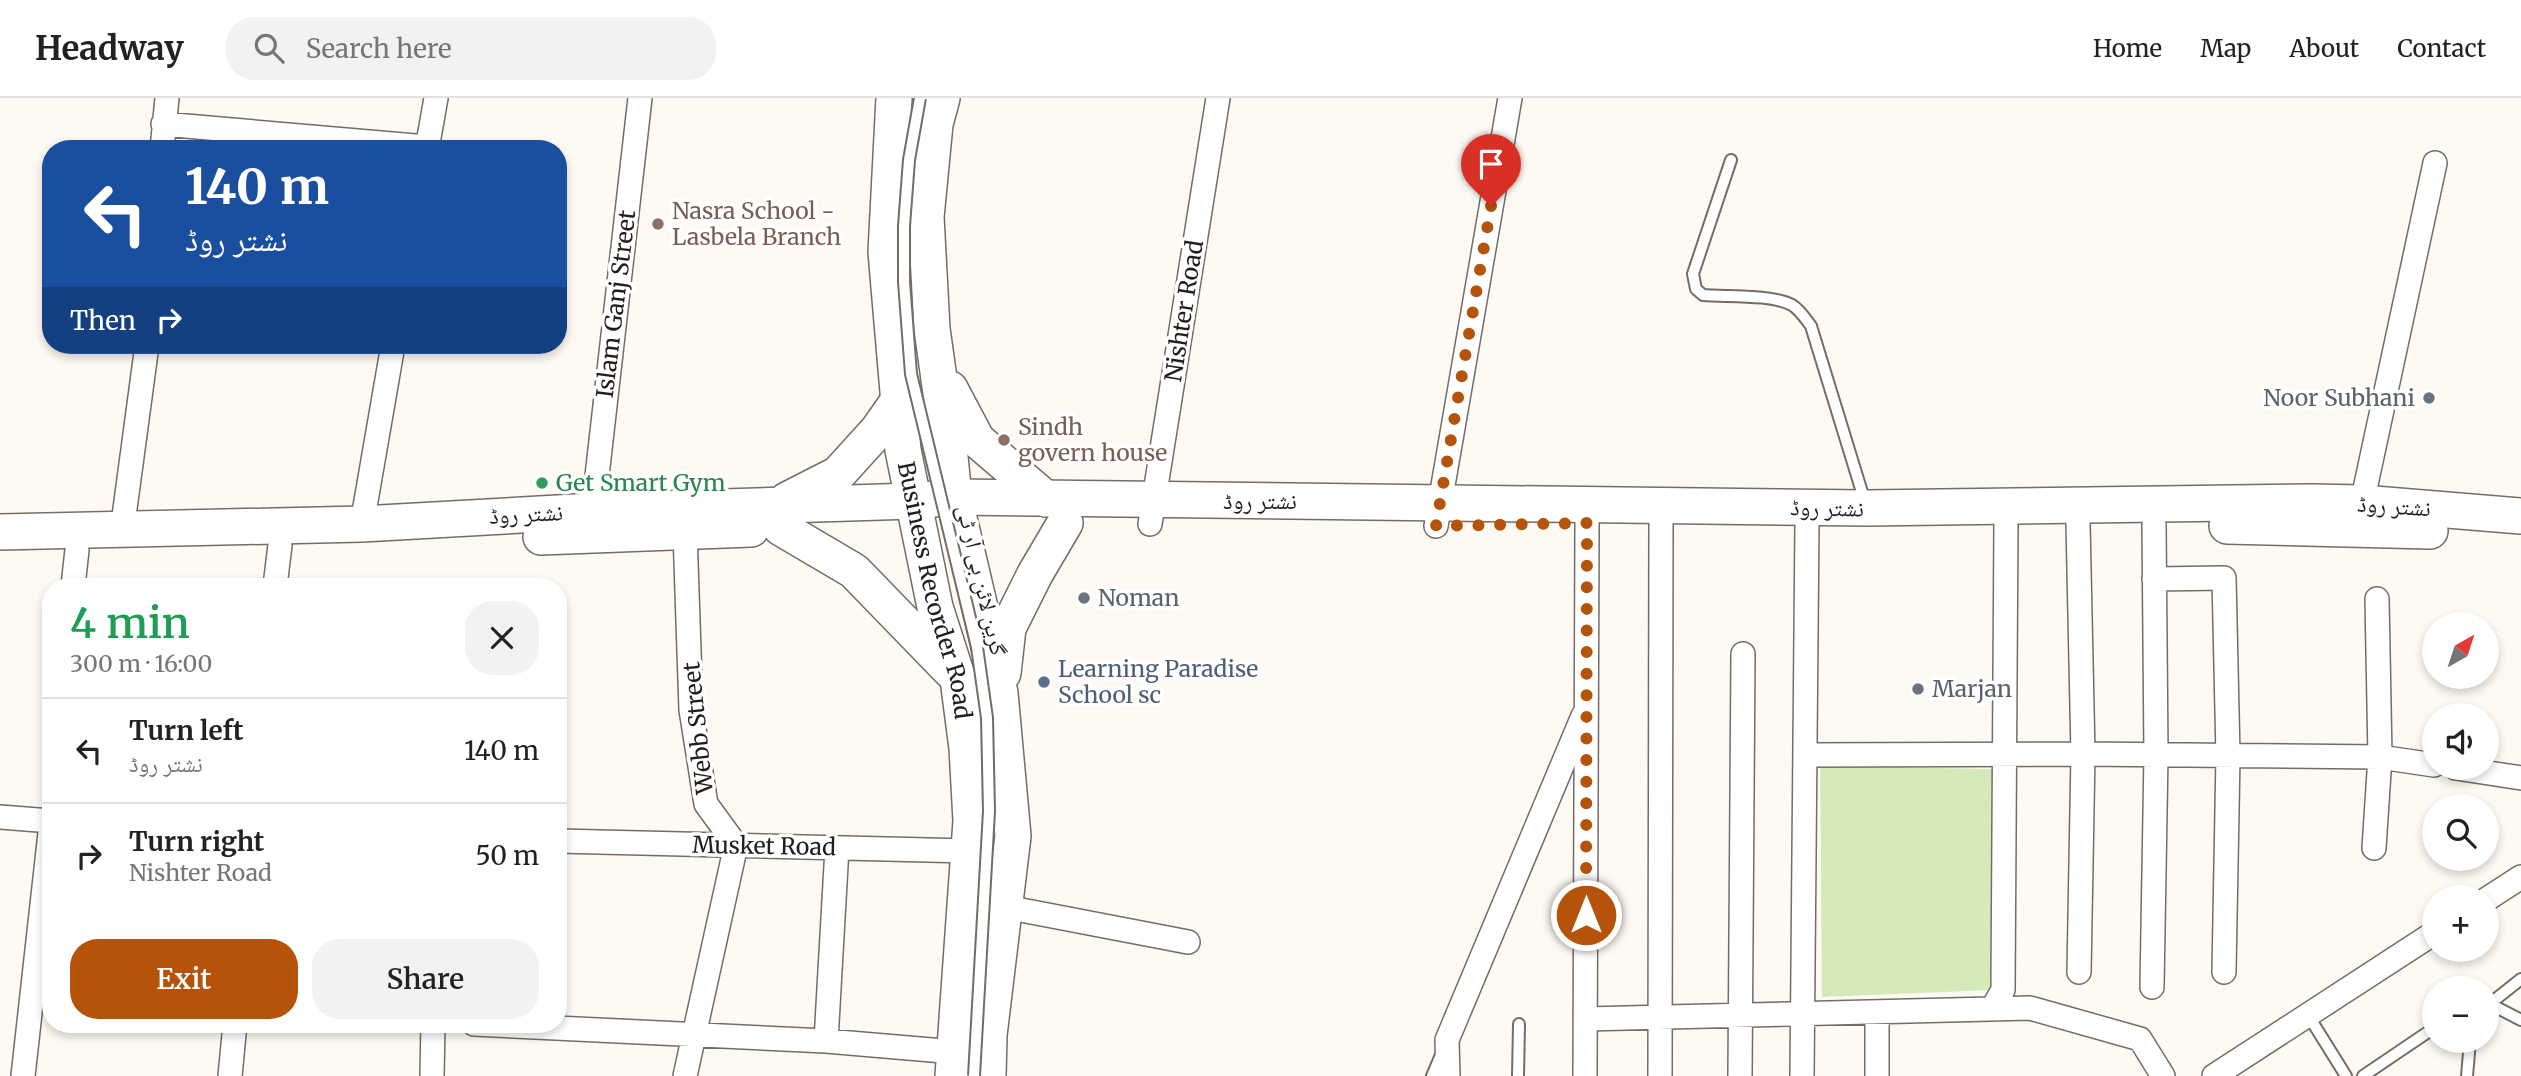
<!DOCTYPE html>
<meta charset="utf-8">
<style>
:root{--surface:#fff;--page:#f2f2f2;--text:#222;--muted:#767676;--line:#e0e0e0;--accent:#b45309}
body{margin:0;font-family:Merriweather,"Noto Naskh Arabic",serif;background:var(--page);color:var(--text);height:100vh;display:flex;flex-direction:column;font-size:26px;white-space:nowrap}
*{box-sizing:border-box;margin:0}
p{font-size:23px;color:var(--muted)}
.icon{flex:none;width:38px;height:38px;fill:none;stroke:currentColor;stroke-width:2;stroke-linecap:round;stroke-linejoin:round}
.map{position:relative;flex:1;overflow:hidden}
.details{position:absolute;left:42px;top:480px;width:525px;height:455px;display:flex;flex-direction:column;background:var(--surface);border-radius:28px;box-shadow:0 4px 10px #0003}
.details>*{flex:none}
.top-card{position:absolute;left:42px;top:42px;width:525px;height:214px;border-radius:28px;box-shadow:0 4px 10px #0003;background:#1a4fa0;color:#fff;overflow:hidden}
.needle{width:46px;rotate:39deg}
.tools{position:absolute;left:2422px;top:514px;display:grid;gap:14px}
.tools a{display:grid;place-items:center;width:77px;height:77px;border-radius:50%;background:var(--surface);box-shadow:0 4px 10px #0003;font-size:35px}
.pin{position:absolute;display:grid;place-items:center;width:60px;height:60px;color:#fff;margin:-72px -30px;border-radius:50% 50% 50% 0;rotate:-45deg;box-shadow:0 0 7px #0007}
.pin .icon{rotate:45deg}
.me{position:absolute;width:77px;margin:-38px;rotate:0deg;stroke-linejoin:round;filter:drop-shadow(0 0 5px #0008)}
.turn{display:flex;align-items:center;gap:24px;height:147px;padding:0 28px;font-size:32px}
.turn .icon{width:91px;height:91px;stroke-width:2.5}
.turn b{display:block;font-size:49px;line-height:60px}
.then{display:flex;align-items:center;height:66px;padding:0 28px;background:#0003;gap:14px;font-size:26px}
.round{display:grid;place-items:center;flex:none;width:74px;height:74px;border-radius:28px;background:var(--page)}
.headline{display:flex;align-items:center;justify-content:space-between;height:119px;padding:0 28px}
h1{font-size:42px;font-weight:600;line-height:52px;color:#1e9e55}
.primary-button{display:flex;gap:14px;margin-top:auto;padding:14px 28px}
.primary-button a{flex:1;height:80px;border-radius:28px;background:var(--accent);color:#fff;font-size:28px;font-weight:600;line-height:80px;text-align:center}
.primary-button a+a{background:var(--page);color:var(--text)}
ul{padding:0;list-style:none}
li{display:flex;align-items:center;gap:21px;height:105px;padding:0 28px;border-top:2px solid var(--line)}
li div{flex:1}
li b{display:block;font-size:26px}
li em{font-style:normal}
header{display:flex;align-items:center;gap:42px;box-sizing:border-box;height:98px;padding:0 35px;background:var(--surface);border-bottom:2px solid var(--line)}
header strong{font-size:33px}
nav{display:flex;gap:38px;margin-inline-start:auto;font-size:24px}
.search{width:490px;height:63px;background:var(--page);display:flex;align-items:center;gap:18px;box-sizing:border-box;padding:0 24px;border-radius:28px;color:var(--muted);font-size:26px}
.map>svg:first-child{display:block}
.green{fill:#d5eab9}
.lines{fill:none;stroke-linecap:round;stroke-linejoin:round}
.service-casing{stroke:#736d66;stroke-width:14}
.minor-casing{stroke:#736d66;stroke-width:26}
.primary-casing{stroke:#736d66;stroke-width:38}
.service{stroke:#fff;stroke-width:10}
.minor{stroke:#fff;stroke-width:23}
.primary{stroke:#fff;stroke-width:35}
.service-bridge-casing{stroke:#736d66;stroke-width:14;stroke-linecap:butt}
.service-bridge{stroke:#fff;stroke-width:10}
.route{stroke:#b45309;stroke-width:12;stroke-dasharray:0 21.6}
.education-dot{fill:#8d6e63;stroke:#fff;stroke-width:2.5}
.worship-dot{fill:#6b7280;stroke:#fff;stroke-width:2.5}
.leisure-dot{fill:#2e9e5b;stroke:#fff;stroke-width:2.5}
.service-dot{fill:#5c6f8a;stroke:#fff;stroke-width:2.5}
.labels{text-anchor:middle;stroke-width:7;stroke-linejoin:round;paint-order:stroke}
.education-label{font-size:23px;fill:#785e54;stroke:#fff;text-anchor:start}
.street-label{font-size:23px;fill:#201d1b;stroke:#fff}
.worship-label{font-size:23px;fill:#5b616d;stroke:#fff;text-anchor:start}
.leisure-label{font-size:23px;fill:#27864d;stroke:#fff;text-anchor:start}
.service-label{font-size:23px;fill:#4e5e75;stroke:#fff;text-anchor:start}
</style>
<header>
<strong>Headway</strong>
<div class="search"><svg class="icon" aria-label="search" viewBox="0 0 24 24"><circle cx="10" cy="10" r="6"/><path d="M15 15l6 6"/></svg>Search here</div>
<nav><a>Home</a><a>Map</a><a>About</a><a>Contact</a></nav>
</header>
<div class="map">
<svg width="2521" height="978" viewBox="0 0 2521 978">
<rect width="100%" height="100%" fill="#fff9f3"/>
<path class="green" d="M 1820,668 L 1993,671 L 1993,892 L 1822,899 Z"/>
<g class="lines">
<defs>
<path id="service" d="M 1731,62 L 1693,176 L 1696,191 L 1703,197 C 1727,199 1771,196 1792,207 C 1800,212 1805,220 1811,228 L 1865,404
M 2490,906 L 2521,922
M 2487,908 L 2521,881
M 2308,917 L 2346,978
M 1432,978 L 1441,957
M 1518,978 L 1519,926
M 2363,978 L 2434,930
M 2467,978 L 2470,943"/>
<path id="minor" d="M 163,26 L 427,49
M 162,51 L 167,0
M 427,51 L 436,0
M 2362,405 L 2435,65
M 593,413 L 640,0
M 2078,425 L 2083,656 L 2079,874
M 362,426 L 393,247
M 1150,426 L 1218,0
M 1436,428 L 1510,0
M 122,433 L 147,247
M 2154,481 L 2224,480 L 2228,658 L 2224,874
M 73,488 L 77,452
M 275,488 L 280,447
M 1805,657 L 2083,656 L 2380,659 L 2434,667
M 2456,670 L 2521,680
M 0,719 L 51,723
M 558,743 L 969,753
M 2374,750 L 2380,659 L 2377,501
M 2487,801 L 2521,779
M 1006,809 L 1188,844
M 2152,889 L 2156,657 L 2154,427
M 1992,911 L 2003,892 L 2006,424
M 1877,914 L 1877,978
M 1586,921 L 2030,910 L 2140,941 L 2163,978
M 474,926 L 826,943 L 955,954
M 826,943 L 837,750
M 23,978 L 51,726
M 230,978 L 235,926
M 432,978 L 433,926
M 685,978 L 736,747 L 706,706 L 691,612 L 685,434
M 1448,978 L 1447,942 L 1583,618
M 1585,978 L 1587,425
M 1660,978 L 1661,425
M 1740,978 L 1743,556
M 1802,978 L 1807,424
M 2214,978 L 2434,835"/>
<g id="primary">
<path id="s1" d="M 894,0 L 886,154 L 903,352 L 935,509 L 958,581 L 967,650 L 971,723 L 953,978"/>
<path d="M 942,0 L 935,26 L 926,119 L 932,231 L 950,359 L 954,399 L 1000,595 L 1013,738 L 989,937 L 988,978"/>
<path d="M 950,291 L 977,342 L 1046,401"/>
<path d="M 787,402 L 838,376 L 878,332 L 899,302"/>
<path d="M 2227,428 L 2430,433"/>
<path d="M 781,430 L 854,473 L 951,573"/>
<path d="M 0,434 L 362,426 L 593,413 L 913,403 L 954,399 L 1867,410 L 2312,404 L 2362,405 L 2521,418"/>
<path d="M 541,439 L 751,431"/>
<path d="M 1003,575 L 1008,530 L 1035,476 L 1065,425"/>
</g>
</defs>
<use href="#service" class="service-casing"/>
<use href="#minor" class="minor-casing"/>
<use href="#primary" class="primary-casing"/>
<use href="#service" class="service"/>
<use href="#minor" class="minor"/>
<use href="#primary" class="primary"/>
<defs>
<path id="service-bridge" d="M 920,0 L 909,62 L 904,128 L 904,184 L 911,276 L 977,549 L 987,620 L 989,713 L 974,978"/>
</defs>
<use href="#service-bridge" class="service-bridge-casing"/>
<use href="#service-bridge" class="service-bridge"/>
</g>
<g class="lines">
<path class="route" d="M 1491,108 L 1436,428 L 1587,425 L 1586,817"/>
</g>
<g class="education-dot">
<circle cx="658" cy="126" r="7"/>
<circle cx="1004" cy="342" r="7"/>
</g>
<g class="worship-dot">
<circle cx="2429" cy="300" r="7"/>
<circle cx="1084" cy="500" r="7"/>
<circle cx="1918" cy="591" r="7"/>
</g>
<circle class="leisure-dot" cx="542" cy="385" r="7"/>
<circle class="service-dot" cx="1044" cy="584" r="7"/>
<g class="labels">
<g class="education-label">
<text x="672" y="121">Nasra School -<tspan x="672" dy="26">Lasbela Branch</tspan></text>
<text x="1018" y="337">Sindh<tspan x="1018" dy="26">govern house</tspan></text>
</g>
<g class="street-label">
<text transform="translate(616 206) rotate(-83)" y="8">Islam Ganj Street</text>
<text transform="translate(1184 213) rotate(-81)" y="8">Nishter Road</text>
<text x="1260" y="411">نشتر روڈ</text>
<text transform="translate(2394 408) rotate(4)" y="8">نشتر روڈ</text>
<text transform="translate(1827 410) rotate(1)" y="8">نشتر روڈ</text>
<text transform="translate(526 416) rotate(-3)" y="8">نشتر روڈ</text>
<text transform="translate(982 482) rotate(77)" y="8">گرین لائن بی آر ٹی</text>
<text dy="8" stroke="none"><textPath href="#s1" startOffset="497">Business Recorder Road</textPath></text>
<text transform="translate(698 630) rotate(-96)" y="8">Webb Street</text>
<text transform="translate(764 748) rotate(1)" y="8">Musket Road</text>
</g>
<g class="worship-label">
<text x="2415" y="308" text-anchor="end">Noor Subhani</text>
<text x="1098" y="508">Noman</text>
<text x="1932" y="599">Marjan</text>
</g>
<g class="leisure-label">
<text x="556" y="393">Get Smart Gym</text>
</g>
<g class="service-label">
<text x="1058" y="579">Learning Paradise<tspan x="1058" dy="26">School sc</tspan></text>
</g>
</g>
</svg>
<div class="tools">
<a><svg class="needle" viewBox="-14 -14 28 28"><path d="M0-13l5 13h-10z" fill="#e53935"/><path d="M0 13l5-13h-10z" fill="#767676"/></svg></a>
<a><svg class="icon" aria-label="sound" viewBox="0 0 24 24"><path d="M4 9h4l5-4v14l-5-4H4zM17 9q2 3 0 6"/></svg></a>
<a><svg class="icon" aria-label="search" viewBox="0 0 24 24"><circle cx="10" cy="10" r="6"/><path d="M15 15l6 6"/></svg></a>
<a>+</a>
<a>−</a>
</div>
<div class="pin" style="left:1491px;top:108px;background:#d93025"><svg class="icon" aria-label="arrive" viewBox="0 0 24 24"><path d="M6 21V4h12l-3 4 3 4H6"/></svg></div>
<svg class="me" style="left:1586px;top:817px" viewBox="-20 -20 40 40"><circle r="17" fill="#b45309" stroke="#fff" stroke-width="3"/><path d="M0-11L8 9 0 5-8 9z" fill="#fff"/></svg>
<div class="top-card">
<div class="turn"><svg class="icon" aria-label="left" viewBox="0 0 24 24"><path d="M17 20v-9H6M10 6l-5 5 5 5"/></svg><div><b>140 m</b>نشتر روڈ</div></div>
<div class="then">Then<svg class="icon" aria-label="right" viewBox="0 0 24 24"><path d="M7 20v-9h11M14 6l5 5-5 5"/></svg></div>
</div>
<section class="details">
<div class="headline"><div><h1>4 min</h1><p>300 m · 16:00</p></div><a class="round"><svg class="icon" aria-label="close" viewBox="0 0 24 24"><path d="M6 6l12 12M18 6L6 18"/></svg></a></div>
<ul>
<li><svg class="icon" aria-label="left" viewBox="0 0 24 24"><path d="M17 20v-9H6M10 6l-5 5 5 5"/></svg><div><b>Turn left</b><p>نشتر روڈ</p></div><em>140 m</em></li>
<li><svg class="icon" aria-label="right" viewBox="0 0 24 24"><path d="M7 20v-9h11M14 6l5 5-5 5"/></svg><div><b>Turn right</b><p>Nishter Road</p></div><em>50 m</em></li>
</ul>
<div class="primary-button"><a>Exit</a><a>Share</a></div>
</section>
</div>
